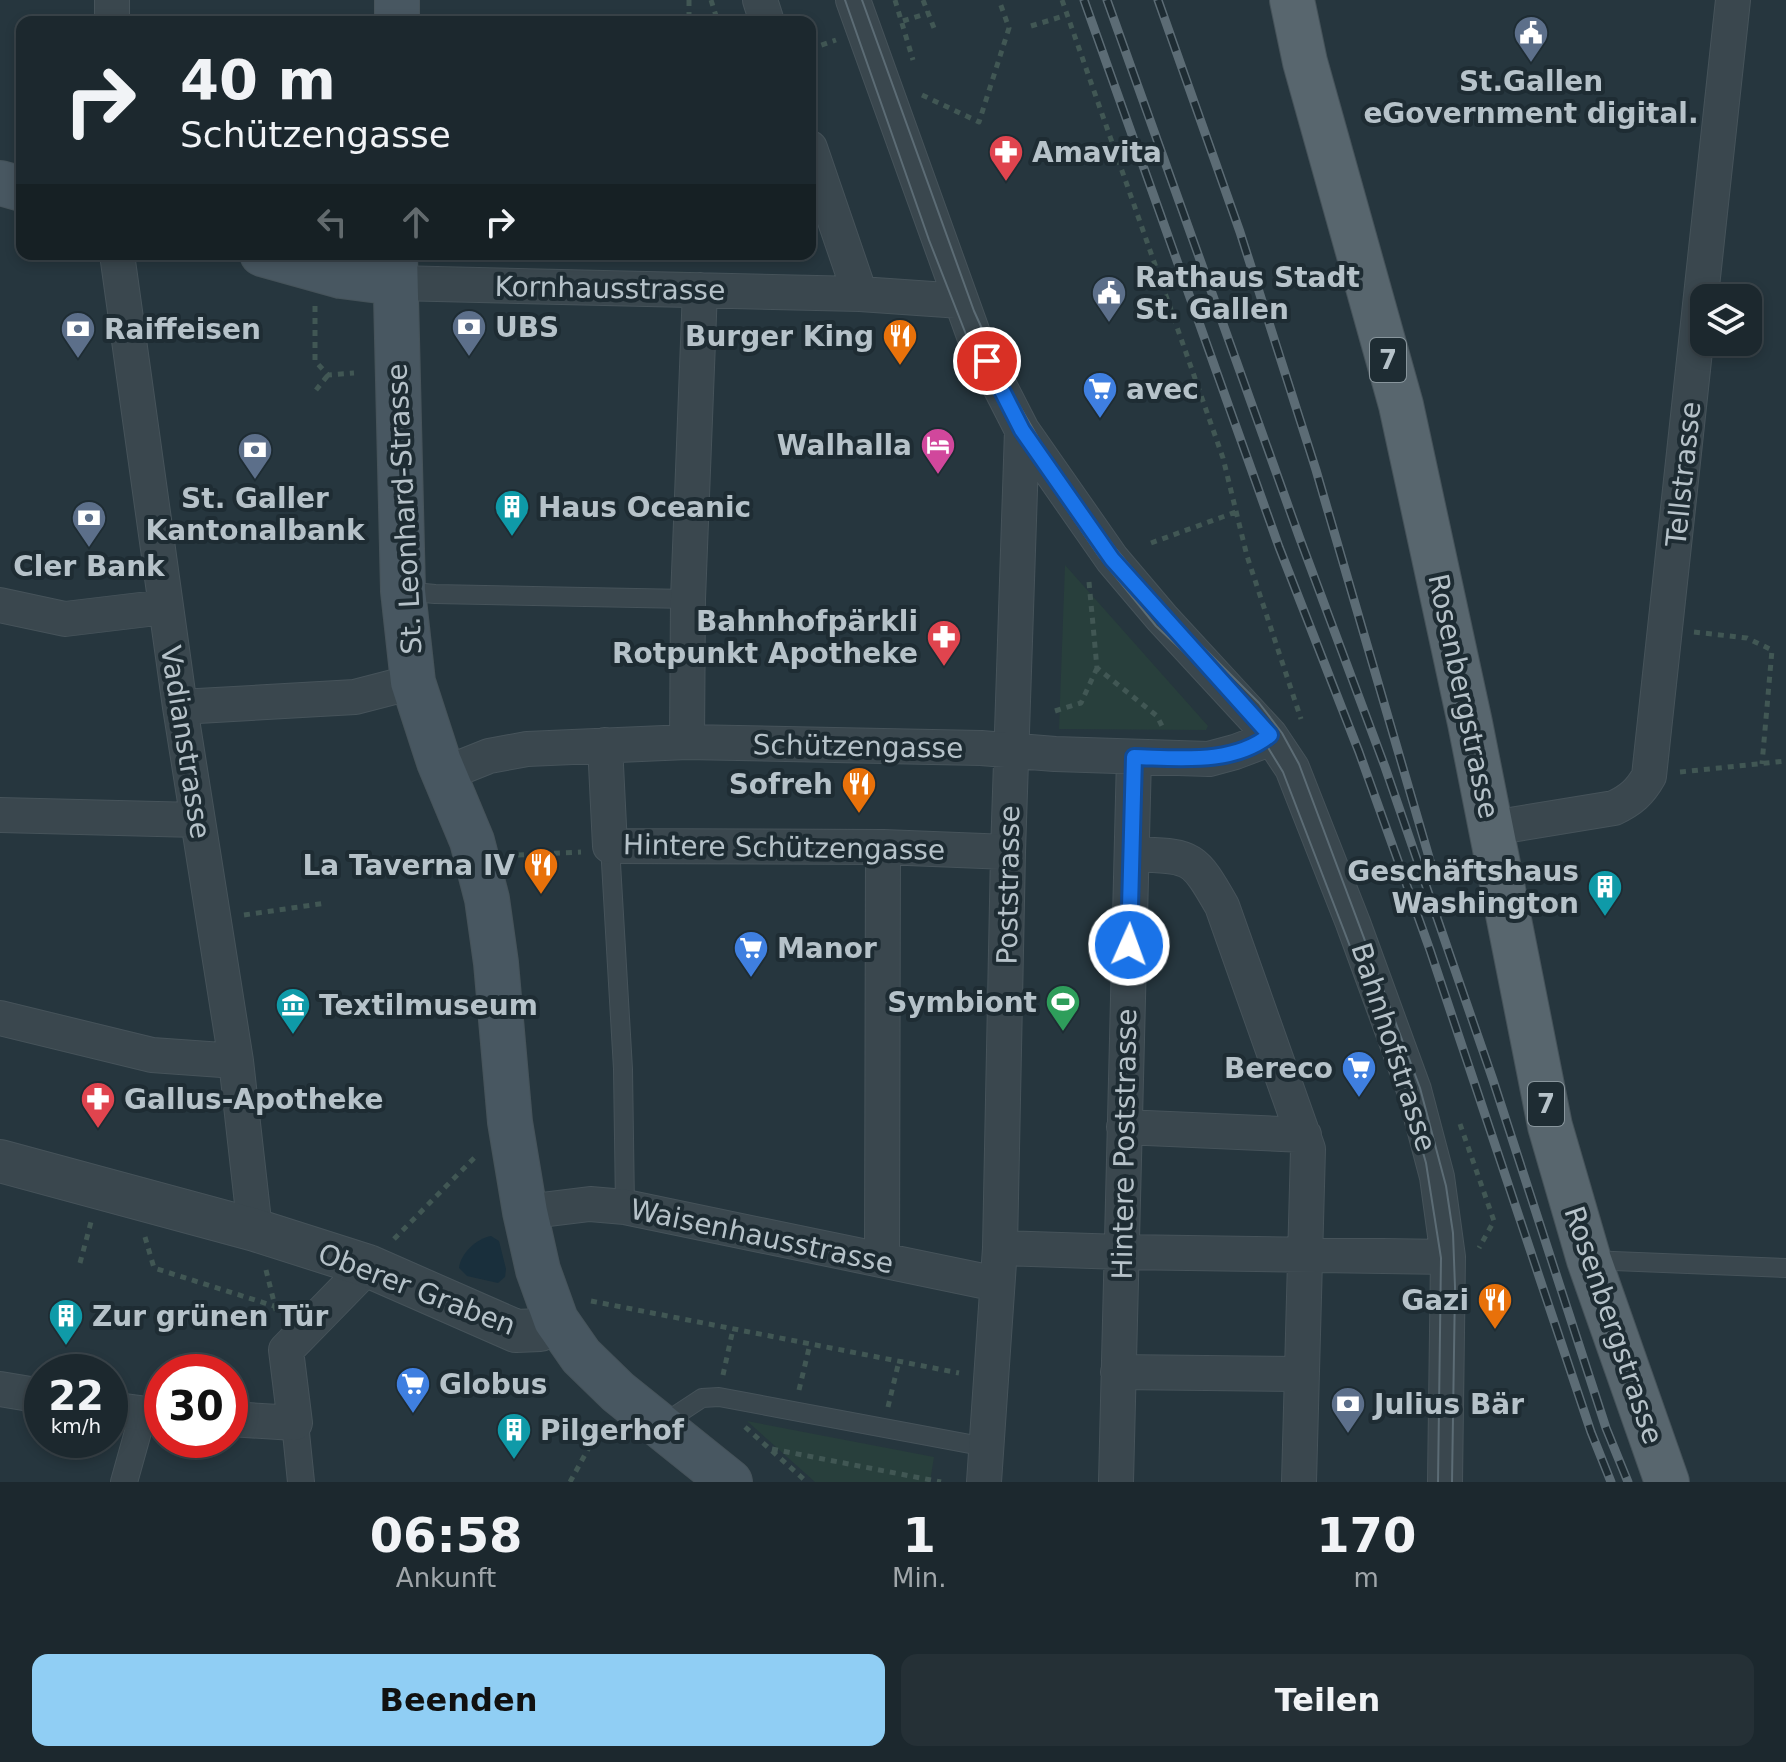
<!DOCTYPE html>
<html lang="de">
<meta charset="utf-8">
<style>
:root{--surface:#1c282e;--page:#253036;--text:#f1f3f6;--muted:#a0a6aa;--line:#3a444a;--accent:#90cef4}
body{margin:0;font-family:"DejaVu Sans",sans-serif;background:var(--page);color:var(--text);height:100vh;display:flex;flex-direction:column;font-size:30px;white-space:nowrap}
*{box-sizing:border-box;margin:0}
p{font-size:26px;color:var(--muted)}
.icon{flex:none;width:44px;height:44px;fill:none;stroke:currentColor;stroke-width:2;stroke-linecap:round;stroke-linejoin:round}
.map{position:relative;height:1482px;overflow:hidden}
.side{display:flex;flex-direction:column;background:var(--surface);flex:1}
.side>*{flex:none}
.top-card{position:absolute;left:16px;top:16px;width:800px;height:244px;border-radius:16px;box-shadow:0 4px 12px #0003,0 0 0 2px var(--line);background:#1c282e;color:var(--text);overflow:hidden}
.buttons{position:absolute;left:1690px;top:284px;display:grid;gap:16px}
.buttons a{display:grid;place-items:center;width:72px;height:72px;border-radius:16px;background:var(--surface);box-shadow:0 4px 12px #0003,0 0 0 2px var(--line);font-size:40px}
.speed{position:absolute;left:24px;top:1354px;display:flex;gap:16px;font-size:40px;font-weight:700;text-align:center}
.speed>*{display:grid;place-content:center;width:104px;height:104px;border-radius:50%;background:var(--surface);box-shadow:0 4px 12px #0003,0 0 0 2px var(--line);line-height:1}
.speed small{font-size:20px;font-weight:400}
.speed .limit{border:12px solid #d22;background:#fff;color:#111}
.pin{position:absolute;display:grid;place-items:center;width:68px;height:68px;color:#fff;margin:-34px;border:4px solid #fff;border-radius:50%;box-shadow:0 2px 8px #0007}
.me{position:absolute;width:88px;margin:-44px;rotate:2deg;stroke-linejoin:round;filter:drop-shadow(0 0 6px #0008)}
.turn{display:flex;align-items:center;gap:28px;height:168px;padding:0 32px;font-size:36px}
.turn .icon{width:104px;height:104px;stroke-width:2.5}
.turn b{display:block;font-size:56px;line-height:68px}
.lanes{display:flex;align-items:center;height:76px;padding:0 32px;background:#0003;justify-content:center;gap:40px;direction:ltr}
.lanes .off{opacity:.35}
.eta{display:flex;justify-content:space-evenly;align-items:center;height:136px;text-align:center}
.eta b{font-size:48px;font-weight:700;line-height:56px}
.cta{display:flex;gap:16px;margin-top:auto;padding:16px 32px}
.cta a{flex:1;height:92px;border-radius:16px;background:var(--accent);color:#111;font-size:32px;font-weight:700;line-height:92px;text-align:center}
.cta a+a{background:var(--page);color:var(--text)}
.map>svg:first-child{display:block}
.green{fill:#283f3c}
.water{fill:#192f3c}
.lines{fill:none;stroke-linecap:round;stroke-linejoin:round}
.service-casing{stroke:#46535a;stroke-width:20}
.pedestrian-casing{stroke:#46535a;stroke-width:28}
.minor-casing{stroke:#46535a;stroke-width:36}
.tertiary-casing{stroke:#46535a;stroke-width:44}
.secondary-casing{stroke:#46535a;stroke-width:46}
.primary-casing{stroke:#46535a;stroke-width:46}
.path{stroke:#415754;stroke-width:5;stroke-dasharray:6 6;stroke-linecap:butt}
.service{stroke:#3a474e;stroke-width:18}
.pedestrian{stroke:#3a474e;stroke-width:26}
.minor{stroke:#3a474e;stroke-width:34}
.tertiary{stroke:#3a474e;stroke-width:42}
.secondary{stroke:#485761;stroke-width:44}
.primary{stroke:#58666e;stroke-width:44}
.tram{stroke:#5c6c75;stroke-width:2}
.rail-casing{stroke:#5c6c75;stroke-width:9}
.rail{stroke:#1e2c33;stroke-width:6;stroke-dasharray:18;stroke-linecap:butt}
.route-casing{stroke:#114b97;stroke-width:20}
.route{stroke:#1a73e8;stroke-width:14}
.labels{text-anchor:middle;stroke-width:8;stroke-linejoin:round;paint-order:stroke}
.shield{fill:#1e2c33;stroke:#88959c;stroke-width:2}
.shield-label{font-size:26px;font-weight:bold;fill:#b6c2c9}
.poi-label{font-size:28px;font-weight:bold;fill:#b6c2c9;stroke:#1e2c33;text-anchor:start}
.street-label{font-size:28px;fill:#b6c2c9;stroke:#1e2c33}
</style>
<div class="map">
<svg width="1786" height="1482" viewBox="0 0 1786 1482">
<rect width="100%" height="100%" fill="#26363e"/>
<path class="green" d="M 1065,565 L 1208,726 L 1206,730 L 1059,729 Z
M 747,1421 L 934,1457 L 930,1482 L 815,1482 Z"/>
<path class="water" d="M 491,1236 L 499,1241 L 506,1269 L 505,1277 L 498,1283 L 467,1276 L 459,1268 C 460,1254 477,1238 491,1236 Z"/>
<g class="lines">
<defs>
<path id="service" d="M 403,591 L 435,594 L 688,599
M 610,846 L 623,1069 L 625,1207
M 1589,1260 L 1786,1268
M 661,1425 L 702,1398 L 719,1397 L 986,1447"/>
<path id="pedestrian" d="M 295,1423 L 301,1482
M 124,1482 L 143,1414"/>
<path id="minor" d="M 112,0 L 112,22
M 760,0 L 767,22
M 853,0 L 974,336 L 1022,430 L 1112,559 L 1162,618 L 1270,735 L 1292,768 L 1353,923 L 1414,1090 L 1437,1177 L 1448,1257 L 1445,1482
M 810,148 L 860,294
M 117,254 L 180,707 L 236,1061 L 255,1230
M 395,283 L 860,294 L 961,301
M 0,605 L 65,619 L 165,607
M 180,707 L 355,697 L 413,682
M 687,742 L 688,599 L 700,290
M 605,745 L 610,846 L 883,847 L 1008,852
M 444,774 L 489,756 L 527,749 L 687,742 L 981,748 L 1055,754 L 1209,759 L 1235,752 L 1264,741 L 1270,735
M 0,815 L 197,820
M 1492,828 L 1614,808 C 1631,800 1640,792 1649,776 L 1733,0
M 1132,854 C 1191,857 1192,853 1222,906 L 1308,1149 L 1299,1482
M 0,1018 L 152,1055 L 236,1061
M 1124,1127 L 1304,1135
M 525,1212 L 590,1204 L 625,1207 L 997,1284
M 1000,1248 L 1122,1252 L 1448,1257
M 882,1260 L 883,847
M 1118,1372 L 1302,1374
M 0,1389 L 42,1396
M 110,1409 L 162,1416
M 230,1419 L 295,1423 L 286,1350 L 368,1266
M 984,1482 L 1000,1248 L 1008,852 L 1022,430
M 1116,1482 L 1134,757"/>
<path id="tertiary" d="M 0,1161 L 255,1230 L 368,1266 L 516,1331 L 540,1330 L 556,1320"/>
<path id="secondary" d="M 397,22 L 397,0
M 0,183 L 22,189
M 262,254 L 341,276 L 395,283
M 395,254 L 403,591 L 413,682 L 439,762 L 472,841 L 487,899 L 496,963 L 510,1122 L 525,1212 L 538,1270 L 556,1320 L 581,1356 L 618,1392 L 730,1482"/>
<path id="primary" d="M 1292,0 L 1305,62 L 1401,405 L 1470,723 L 1550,1126 L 1589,1260 L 1667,1482"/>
</defs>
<use href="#service" class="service-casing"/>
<use href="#pedestrian" class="pedestrian-casing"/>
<use href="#minor" class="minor-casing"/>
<use href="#tertiary" class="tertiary-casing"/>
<use href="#secondary" class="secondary-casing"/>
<use href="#primary" class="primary-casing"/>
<path class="path" d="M 689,0 L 689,22
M 711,0 L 718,22
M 895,0 L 913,60
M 923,0 L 934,28
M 1062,0 L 1223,458 L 1247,556 L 1301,719
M 903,21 L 928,13
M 1031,26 L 1067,15
M 810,49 L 836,40
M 922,95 L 979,122 L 1009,28 L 999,0
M 315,306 L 315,361 L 328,375 L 354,373
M 316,390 L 328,375
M 1151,543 L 1236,512
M 1089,582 L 1097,668 L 1157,716 L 1162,726
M 1694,632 L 1747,638 L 1772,650 L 1762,764
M 1055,711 L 1081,703 L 1097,668
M 1680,772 L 1786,761
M 518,855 L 581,852
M 244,915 L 326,903
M 1460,1124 L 1494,1221 L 1479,1248
M 145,1237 L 154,1268 L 274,1306
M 394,1239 L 477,1155
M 80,1263 L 91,1222
M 266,1270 L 277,1314
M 591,1301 L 959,1373
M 723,1375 L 733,1329
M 799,1390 L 810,1344
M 888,1407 L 899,1361
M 745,1427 L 807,1482
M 772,1449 L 941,1482
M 570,1482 L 593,1440 L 588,1417"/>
<use href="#service" class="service"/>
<use href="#pedestrian" class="pedestrian"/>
<use href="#minor" class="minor"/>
<use href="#tertiary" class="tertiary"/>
<use href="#secondary" class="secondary"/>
<use href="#primary" class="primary"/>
<path class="tram" d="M 845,0 L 929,240 L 967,337 L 1021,442 L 1098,555 L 1156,626 L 1205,672 L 1264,741 L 1283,772 L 1406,1092 L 1426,1163 L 1441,1258 L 1438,1482
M 862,0 L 974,311 L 1008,386 L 1051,460 L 1115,548 L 1169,613 L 1259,703 L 1282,733 L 1299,764 L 1420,1088 L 1446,1186 L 1453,1233 L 1455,1287 L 1452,1482"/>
<defs>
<path id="rail" d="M 1084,0 L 1279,547 L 1359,752 L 1430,950 L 1591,1432 L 1611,1482
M 1107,0 L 1300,539 L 1385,767 L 1493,1080 L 1606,1428 L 1628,1482
M 1158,0 L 1240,232 L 1316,470 L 1431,864"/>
</defs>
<use href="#rail" class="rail-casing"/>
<use href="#rail" class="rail"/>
</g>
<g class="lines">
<defs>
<path id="route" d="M 987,361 L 1022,430 L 1112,559 L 1270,735 C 1233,765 1179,758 1134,757 L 1129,945"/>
</defs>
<use href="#route" class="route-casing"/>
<use href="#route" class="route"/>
</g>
<defs>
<symbol id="civic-pin" viewBox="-11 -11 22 30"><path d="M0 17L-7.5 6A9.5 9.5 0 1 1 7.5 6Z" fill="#5c6f8a" stroke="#1e2c33"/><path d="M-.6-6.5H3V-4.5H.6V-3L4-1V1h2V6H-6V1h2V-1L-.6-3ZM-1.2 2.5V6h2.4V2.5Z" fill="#fff"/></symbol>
<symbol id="pharmacy-pin" viewBox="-11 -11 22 30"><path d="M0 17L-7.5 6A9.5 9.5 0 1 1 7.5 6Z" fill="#e0444e" stroke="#1e2c33"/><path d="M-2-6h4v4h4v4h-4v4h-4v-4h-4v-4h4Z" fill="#fff"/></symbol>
<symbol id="bank-pin" viewBox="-11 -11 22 30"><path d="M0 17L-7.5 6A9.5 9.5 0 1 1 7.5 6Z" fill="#5c6f8a" stroke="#1e2c33"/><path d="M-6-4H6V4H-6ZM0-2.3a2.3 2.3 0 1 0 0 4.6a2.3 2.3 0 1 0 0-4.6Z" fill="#fff"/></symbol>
<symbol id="restaurant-pin" viewBox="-11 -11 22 30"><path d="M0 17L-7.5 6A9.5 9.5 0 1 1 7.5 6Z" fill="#e8710a" stroke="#1e2c33"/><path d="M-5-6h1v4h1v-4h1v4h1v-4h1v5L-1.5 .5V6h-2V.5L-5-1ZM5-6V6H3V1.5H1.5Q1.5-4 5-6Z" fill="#fff"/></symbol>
<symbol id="supermarket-pin" viewBox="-11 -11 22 30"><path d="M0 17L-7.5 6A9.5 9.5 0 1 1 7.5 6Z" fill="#3f7fe0" stroke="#1e2c33"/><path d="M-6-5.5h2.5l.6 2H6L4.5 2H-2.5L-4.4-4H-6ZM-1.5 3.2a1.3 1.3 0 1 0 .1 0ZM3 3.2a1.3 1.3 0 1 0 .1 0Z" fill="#fff"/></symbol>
<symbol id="hotel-pin" viewBox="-11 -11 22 30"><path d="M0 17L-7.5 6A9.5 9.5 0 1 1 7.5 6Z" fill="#d1479c" stroke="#1e2c33"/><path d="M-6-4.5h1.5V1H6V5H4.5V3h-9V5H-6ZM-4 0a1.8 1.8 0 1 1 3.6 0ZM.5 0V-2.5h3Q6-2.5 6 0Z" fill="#fff"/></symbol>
<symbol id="building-pin" viewBox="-11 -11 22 30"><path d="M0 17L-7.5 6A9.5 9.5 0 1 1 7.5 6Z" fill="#0f9aa8" stroke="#1e2c33"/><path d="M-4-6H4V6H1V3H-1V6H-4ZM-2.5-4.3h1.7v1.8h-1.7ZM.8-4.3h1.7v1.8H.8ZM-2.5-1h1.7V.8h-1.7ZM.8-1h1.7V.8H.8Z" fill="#fff"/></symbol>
<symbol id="stadium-pin" viewBox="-11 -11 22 30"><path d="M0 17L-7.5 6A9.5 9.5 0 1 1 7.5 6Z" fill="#2e9e5b" stroke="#1e2c33"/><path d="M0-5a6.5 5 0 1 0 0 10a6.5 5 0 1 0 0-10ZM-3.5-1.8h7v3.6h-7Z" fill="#fff"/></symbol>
<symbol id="museum-pin" viewBox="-11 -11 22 30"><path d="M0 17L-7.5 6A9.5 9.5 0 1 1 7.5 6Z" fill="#0f9aa8" stroke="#1e2c33"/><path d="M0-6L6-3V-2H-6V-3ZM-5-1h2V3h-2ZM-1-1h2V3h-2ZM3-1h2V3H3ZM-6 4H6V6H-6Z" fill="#fff"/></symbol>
</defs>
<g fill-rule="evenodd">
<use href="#civic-pin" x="1511" y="13" width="40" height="54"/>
<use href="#pharmacy-pin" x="986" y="132" width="40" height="54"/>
<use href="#civic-pin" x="1089" y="273" width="40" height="54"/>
<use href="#bank-pin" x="449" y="307" width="40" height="54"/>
<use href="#bank-pin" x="58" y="309" width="40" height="54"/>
<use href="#restaurant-pin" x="880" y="316" width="40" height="54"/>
<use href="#supermarket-pin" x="1080" y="369" width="40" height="54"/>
<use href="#hotel-pin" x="918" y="425" width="40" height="54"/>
<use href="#bank-pin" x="235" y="430" width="40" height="54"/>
<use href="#building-pin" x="492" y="487" width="40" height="54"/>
<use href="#bank-pin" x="69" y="498" width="40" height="54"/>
<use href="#pharmacy-pin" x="924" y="617" width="40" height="54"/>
<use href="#restaurant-pin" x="839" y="764" width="40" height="54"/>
<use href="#restaurant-pin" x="521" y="845" width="40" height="54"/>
<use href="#building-pin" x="1585" y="867" width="40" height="54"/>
<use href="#supermarket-pin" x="731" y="928" width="40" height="54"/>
<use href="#stadium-pin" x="1043" y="982" width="40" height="54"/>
<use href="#museum-pin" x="273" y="985" width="40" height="54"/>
<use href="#supermarket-pin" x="1339" y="1048" width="40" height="54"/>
<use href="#pharmacy-pin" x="78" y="1079" width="40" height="54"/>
<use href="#restaurant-pin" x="1475" y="1280" width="40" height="54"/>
<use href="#building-pin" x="46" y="1296" width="40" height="54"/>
<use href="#supermarket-pin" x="393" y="1364" width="40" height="54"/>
<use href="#bank-pin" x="1328" y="1384" width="40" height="54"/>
<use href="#building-pin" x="494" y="1410" width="40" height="54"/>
</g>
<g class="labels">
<g class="shield">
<rect x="1370" y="338" width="36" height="44" rx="6"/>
<rect x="1528" y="1082" width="36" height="44" rx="6"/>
</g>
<g class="shield-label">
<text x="1388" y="369">7</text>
<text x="1546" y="1113">7</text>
</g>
<g class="poi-label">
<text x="1531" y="91" text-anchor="middle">St.Gallen<tspan x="1531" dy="32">eGovernment digital.</tspan></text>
<text x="1032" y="162">Amavita</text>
<text x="1135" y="287">Rathaus Stadt<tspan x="1135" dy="32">St. Gallen</tspan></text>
<text x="495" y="337">UBS</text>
<text x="104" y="339">Raiffeisen</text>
<text x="874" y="346" text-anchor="end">Burger King</text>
<text x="1126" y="399">avec</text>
<text x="912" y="455" text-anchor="end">Walhalla</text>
<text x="255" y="508" text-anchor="middle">St. Galler<tspan x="255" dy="32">Kantonalbank</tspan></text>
<text x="538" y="517">Haus Oceanic</text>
<text x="89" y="576" text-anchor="middle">Cler Bank</text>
<text x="918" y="631" text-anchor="end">Bahnhofpärkli<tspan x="918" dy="32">Rotpunkt Apotheke</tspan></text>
<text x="833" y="794" text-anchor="end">Sofreh</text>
<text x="515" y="875" text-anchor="end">La Taverna IV</text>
<text x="1579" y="881" text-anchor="end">Geschäftshaus<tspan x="1579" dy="32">Washington</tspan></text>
<text x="777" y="958">Manor</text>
<text x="1037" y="1012" text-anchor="end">Symbiont</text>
<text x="319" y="1015">Textilmuseum</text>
<text x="1333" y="1078" text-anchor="end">Bereco</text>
<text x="124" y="1109">Gallus-Apotheke</text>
<text x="1469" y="1310" text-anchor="end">Gazi</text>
<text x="92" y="1326">Zur grünen Tür</text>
<text x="439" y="1394">Globus</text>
<text x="1374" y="1414">Julius Bär</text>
<text x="540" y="1440">Pilgerhof</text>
</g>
<g class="street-label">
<text transform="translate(610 288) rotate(1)" y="10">Kornhausstrasse</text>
<text transform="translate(1683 474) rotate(-84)" y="10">Tellstrasse</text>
<text transform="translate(404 509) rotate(-93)" y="10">St. Leonhard-Strasse</text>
<text transform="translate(1464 696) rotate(78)" y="10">Rosenbergstrasse</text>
<text transform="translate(186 742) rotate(81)" y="10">Vadianstrasse</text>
<text transform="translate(858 746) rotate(1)" y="10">Schützengasse</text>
<text transform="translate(784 847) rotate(1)" y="10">Hintere Schützengasse</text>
<text transform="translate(1008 885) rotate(-89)" y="10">Poststrasse</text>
<text transform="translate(1394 1047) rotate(72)" y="10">Bahnhofstrasse</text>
<text transform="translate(1124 1144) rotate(-89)" y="10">Hintere Poststrasse</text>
<text transform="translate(762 1236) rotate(12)" y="10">Waisenhausstrasse</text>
<text transform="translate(417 1289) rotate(21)" y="10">Oberer Graben</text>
<text transform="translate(1614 1325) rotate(71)" y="10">Rosenbergstrasse</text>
</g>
</g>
</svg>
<div class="buttons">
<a><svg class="icon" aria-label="layers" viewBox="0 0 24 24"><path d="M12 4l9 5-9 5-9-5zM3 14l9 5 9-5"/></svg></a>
</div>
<div class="speed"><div>22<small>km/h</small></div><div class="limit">30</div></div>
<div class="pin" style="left:987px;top:361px;background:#d93025"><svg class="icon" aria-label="arrive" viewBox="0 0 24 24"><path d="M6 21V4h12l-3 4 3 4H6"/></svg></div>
<svg class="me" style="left:1129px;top:945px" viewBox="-20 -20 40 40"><circle r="17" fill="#1a73e8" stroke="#fff" stroke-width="3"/><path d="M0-11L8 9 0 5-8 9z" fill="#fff"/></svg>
<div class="top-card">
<div class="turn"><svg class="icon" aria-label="right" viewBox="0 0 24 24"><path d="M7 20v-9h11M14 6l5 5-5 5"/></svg><div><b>40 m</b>Schützengasse</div></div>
<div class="lanes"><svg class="icon off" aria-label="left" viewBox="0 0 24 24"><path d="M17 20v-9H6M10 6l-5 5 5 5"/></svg><svg class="icon off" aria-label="ahead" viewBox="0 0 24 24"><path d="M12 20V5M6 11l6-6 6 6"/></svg><svg class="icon" aria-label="right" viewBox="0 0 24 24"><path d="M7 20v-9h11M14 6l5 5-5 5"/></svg></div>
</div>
</div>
<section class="side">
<div class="eta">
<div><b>06:58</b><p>Ankunft</p></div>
<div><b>1</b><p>Min.</p></div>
<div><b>170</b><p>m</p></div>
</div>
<div class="cta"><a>Beenden</a><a>Teilen</a></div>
</section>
